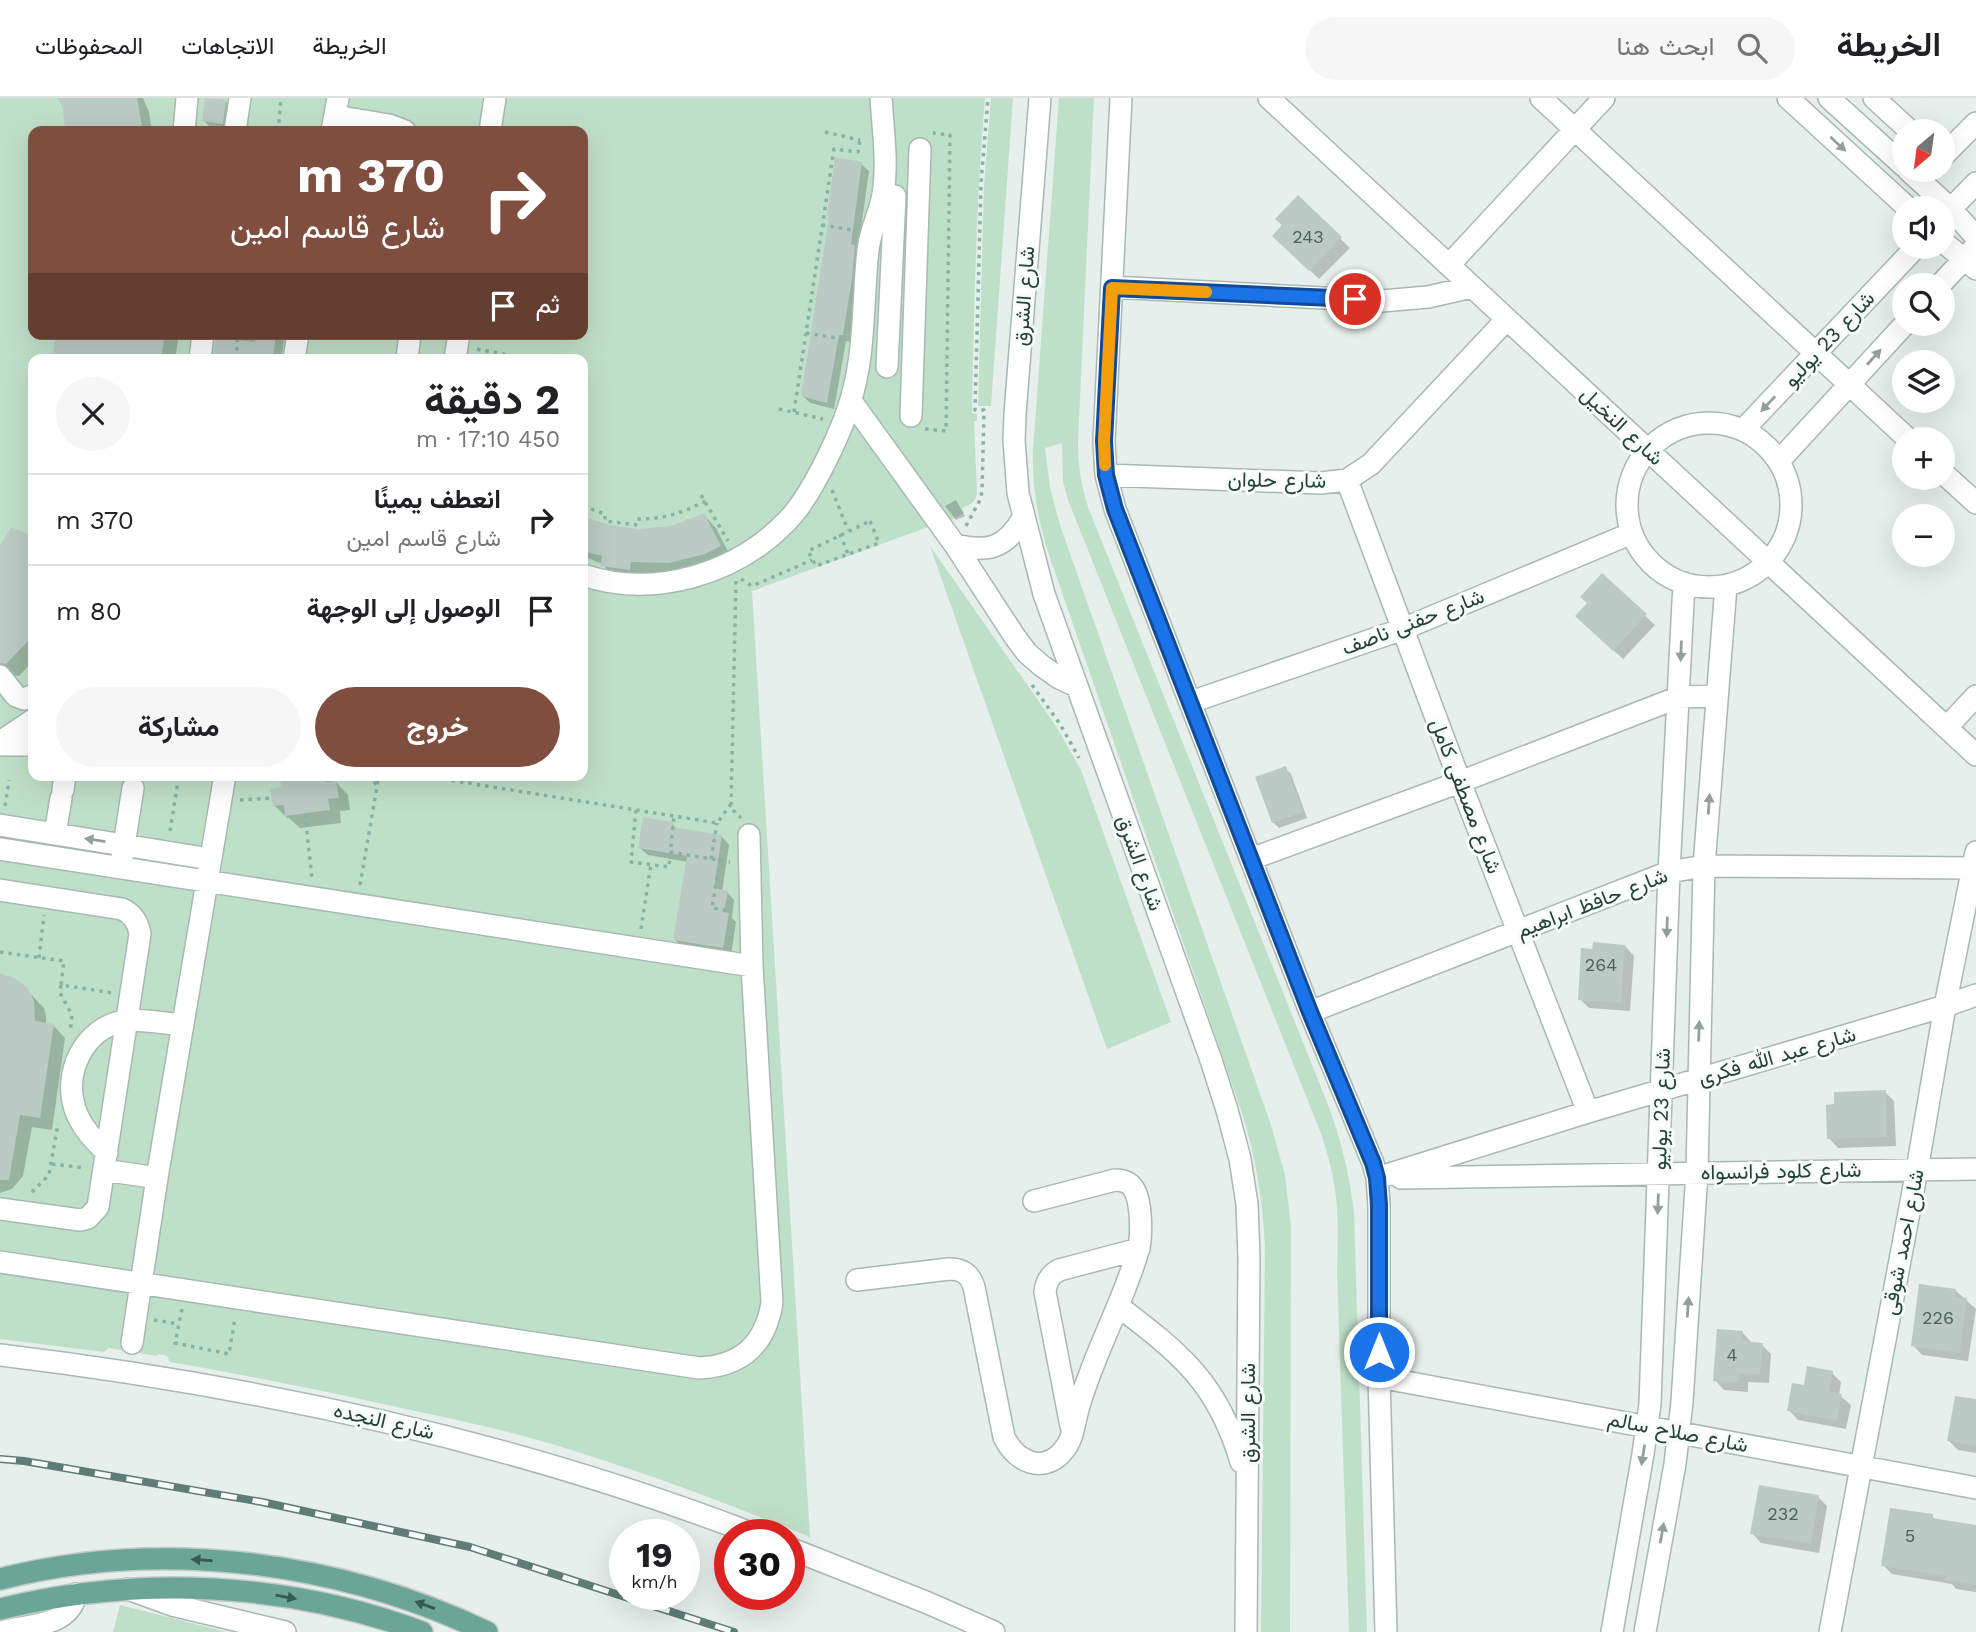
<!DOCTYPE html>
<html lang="ar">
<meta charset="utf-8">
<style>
:root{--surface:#fff;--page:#f6f6f6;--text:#202124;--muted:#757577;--line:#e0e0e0;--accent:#7f4e3f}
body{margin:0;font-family:"Work Sans",Vazirmatn,sans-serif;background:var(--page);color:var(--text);direction:rtl;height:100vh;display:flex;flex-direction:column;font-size:26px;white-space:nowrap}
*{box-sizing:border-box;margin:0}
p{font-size:23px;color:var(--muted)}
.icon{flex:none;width:38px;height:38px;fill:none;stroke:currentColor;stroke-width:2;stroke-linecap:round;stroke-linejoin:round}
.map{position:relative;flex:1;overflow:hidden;direction:ltr}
.sheet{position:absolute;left:28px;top:256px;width:560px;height:427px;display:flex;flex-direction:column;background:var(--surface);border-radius:14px;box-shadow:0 7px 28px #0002;direction:rtl}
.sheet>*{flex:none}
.hud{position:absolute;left:28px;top:28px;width:560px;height:214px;border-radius:14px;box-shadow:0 7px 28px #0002;direction:rtl;background:#7f4e3f;color:#fff;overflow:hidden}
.needle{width:46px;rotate:209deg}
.tools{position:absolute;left:1892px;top:21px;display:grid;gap:14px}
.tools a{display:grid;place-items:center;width:63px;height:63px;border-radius:50%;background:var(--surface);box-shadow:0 7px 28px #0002;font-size:35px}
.speed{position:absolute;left:609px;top:1421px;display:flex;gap:14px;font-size:35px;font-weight:700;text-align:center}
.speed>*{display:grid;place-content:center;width:91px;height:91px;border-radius:50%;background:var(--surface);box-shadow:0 7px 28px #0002;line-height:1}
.speed small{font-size:18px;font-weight:400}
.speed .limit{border:10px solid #d22;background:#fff;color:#111}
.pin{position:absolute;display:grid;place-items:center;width:60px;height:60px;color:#fff;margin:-30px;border:4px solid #fff;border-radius:50%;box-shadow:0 2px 7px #0007}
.me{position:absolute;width:77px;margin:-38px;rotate:0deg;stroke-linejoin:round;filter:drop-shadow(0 0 5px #0008)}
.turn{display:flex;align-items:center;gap:24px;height:147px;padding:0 28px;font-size:32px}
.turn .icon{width:91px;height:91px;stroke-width:2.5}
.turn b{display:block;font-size:49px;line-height:60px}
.then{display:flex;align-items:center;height:66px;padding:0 28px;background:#0003;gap:14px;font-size:26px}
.round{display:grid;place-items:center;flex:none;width:74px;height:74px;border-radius:37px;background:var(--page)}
.summary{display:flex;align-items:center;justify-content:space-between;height:119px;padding:0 28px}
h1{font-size:42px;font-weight:700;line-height:52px}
.primary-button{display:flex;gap:14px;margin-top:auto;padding:14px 28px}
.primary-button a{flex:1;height:80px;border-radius:42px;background:var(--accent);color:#fff;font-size:28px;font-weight:700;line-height:80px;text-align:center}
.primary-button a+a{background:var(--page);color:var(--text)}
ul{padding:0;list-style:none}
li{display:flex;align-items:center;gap:21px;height:91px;padding:0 28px;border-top:2px solid var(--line)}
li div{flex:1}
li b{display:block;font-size:26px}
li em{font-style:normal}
header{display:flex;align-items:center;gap:42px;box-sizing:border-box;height:98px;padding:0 35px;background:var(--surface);border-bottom:2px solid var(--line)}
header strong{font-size:33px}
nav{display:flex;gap:38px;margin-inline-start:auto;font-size:24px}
.search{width:490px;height:63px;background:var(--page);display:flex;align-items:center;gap:18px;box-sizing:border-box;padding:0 24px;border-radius:38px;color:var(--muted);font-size:26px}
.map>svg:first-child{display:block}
.green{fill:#bfe0c8;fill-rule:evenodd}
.shadow{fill:#0003}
.building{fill:#bbcac4}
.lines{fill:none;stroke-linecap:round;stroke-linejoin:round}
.minor-casing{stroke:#a8b8b2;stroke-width:24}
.major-casing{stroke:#c2cac8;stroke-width:24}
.path{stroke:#86b3a5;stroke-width:3.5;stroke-dasharray:3.5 5;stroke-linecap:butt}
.minor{stroke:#fff;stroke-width:21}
.major{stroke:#6aa596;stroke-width:21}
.rail-casing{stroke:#5f7d75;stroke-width:8}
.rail{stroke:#f7fbf9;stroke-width:5;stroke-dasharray:16;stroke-linecap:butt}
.oneway{fill:#92a09c}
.oneway2{fill:#365b51}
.route-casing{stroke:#114b97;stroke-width:18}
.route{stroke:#1a73e8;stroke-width:12}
.slow{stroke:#f59e0b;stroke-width:12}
.labels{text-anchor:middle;stroke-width:6;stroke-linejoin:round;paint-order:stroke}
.number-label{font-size:18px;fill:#4a645c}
.street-label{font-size:21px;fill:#24423a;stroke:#f7fbf9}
</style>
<header>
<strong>الخريطة</strong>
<div class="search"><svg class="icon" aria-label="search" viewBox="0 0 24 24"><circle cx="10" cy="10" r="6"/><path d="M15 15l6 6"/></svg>ابحث هنا</div>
<nav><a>الخريطة</a><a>الاتجاهات</a><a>المحفوظات</a></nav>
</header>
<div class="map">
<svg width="1976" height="1534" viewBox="0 0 1976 1534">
<rect width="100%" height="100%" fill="#e6efeb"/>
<path class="green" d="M 0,0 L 985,0 C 976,105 974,210 972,315 L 977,316 L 977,323 L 974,323 L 977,394 C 977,403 971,407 962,410 L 964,415 L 948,424 L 934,427 L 752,493 L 810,1439 C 726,1405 642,1373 555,1347 C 509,1333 462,1323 415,1313 C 334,1295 252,1278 170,1264 L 167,1258 L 158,1256 L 157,1258 L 109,1250 L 104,1254 L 0,1241 ZM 33,33 L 583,33 L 583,236 L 33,236 ZM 33,261 L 583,261 L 583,677 L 33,677 Z
M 991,0 L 1013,0 L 991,308 L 978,308 L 984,86 Z
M 1059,0 L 1094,0 L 1078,344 C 1078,367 1081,387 1088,409 L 1325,999 C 1340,1037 1349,1073 1354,1114 L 1367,1534 L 1349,1534 L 1337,1173 C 1338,1144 1339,1114 1334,1085 C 1331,1067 1326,1050 1320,1033 L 1068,402 L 1063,383 L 1062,345 L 1045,350 L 1050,389 L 1060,427 L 1271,1027 L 1285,1077 L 1291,1129 L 1290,1534 L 1261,1534 L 1265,1150 C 1263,1103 1256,1058 1241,1012 L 1047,451 C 1037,418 1032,386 1033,352 Z
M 930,448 L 1056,628 L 1081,672 L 1171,924 L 1107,951 Z
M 120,1507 L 227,1534 L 113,1534 Z"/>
<path class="shadow" d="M 60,0 L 143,0 L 149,14 L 152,33 L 67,33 L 65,10 Z
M 226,4 L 231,10 L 228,31 L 209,28 L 204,22 Z
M 861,66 L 869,73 L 858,152 L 862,156 L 850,244 L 846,243 L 834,311 L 810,305 L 802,297 Z
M 1298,100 L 1350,150 L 1319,181 L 1275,138 L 1285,128 Z
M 58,236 L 179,236 L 175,261 L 54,261 Z
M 236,236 L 285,236 L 281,261 L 215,261 L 235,243 Z
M 956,402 L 965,418 L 956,422 L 945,408 Z
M 704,417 L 716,430 L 732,461 L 643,484 L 615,480 L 602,466 L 583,458 L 583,419 L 620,431 L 655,432 L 689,424 Z
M 12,431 L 33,440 L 33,563 L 19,578 L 11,577 L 0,584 L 0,451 Z
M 1602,478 L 1655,527 L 1623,561 L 1586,527 L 1589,505 Z
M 1285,670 L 1291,676 L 1307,720 L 1279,730 L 1273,724 Z
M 294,677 L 325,677 L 333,685 L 336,684 L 348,697 L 350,712 L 340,713 L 341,725 L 300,730 L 289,720 L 287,720 L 274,707 L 283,691 L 294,679 Z
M 672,726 L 678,732 L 722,739 L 729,747 L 722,794 L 727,794 L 734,802 L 732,820 L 736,824 L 731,857 L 683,849 L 675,842 L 688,764 L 648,757 L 640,750 Z
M 1625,848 L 1634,858 L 1630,913 L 1589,910 L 1580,901 L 1594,853 Z
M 0,880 L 21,886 L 44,910 L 46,917 L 46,926 L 53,927 L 65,940 L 52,1032 L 32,1029 L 23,1078 L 12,1091 L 0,1095 Z
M 1885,994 L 1894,1003 L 1896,1048 L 1838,1050 L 1829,1040 Z
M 1955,1192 L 1976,1211 L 1968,1263 L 1922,1257 L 1913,1247 Z
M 1742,1234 L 1751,1244 L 1751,1246 L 1762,1247 L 1771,1256 L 1769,1285 L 1748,1284 L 1748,1294 L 1724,1292 L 1715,1282 Z
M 1832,1275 L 1841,1284 L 1839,1297 L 1851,1307 L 1846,1331 L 1798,1322 L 1789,1312 L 1805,1289 Z
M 1976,1303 L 1976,1355 L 1958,1352 L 1949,1343 Z
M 1818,1399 L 1827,1408 L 1819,1455 L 1761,1445 L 1752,1435 Z
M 1932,1418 L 1936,1422 L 1976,1429 L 1976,1494 L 1956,1491 L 1952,1486 L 1892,1476 L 1883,1467 Z"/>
<path class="building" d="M 58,0 L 137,0 L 143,33 L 65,33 L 63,11 Z
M 205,0 L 226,2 L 223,26 L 202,23 Z
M 835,59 L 862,64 L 851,146 L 855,147 L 852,181 L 843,237 L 839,237 L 827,305 L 801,298 L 829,118 L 827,118 Z
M 1298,97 L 1342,139 L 1309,173 L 1272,138 L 1282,127 L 1275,121 Z
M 56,236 L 165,236 L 161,261 L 52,261 Z
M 257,236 L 276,236 L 273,261 L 213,261 L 216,239 L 255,244 Z
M 704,415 L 721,448 L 705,456 L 669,465 L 631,464 L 630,472 L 600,468 L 602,458 L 583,453 L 583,418 L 603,426 L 638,431 L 672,428 Z
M 11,429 L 33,438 L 33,538 L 6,566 L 0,565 L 0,448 Z
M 1602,475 L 1647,516 L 1613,553 L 1575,518 L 1587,505 L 1580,499 Z
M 1286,668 L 1303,714 L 1272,725 L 1255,679 Z
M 297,677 L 325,677 L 326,684 L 336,683 L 339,700 L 328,701 L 330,712 L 285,718 L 284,707 L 273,708 L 270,691 L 281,689 L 280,679 Z
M 643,719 L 673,724 L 672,729 L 722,737 L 714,790 L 728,793 L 724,814 L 729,815 L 723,850 L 673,842 L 687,758 L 638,750 Z
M 1593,844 L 1625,847 L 1621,905 L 1578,902 L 1581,850 L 1592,851 Z
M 0,875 L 16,881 L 28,890 L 34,903 L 35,923 L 54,926 L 40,1020 L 20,1017 L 9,1082 L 0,1082 Z
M 1886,992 L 1887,1039 L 1827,1041 L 1826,1007 L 1834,1006 L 1834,994 Z
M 1919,1186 L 1956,1191 L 1955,1199 L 1967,1200 L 1960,1255 L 1911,1248 Z
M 1717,1231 L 1743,1233 L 1742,1243 L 1763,1245 L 1760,1277 L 1740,1275 L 1739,1285 L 1713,1283 Z
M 1807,1268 L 1833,1273 L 1829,1293 L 1842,1296 L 1837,1323 L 1787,1313 L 1792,1285 L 1804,1287 Z
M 1955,1298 L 1976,1301 L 1976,1348 L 1947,1343 Z
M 1759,1387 L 1819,1397 L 1811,1446 L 1750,1436 Z
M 1890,1410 L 1933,1416 L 1932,1420 L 1976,1427 L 1976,1487 L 1945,1482 L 1946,1478 L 1881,1468 Z"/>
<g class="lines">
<defs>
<path id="minor" d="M 1040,0 L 1015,316 L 1014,342 L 1018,395 L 1044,496 L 1211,962 L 1227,1012 L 1240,1061 L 1247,1106 L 1249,1160 L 1246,1534
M 1121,0 L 1104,343 L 1106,377 L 1115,411 L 1310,914 L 1373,1065 L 1377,1080 L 1379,1107 L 1379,1279 L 1386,1534
M 1269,0 L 1976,657
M 1541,0 L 1908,341
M 1788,0 L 1908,110
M 1829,0 L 1904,68
M 1874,0 L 1910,33
M 335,18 L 389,27 L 405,33
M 184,33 L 187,0
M 235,33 L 240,0
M 332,33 L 338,0
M 490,33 L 495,0
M 1942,59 L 1976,25
M 1908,72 L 1951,111 L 1976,139
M 1942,120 L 1976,85
M 1942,143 L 1976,171
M 1449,167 L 1604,0
M 1940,187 L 1976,148
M 1112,189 L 1382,203 L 1428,199 L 1472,189
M 200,261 L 203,236
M 294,261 L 298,236
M 407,261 L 410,236
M 455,261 L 459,236
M 887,269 L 895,98
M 851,303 L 955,447 L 1015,539 L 1027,555 L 1042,568 L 1059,580 L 1076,588
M 911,318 L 920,51
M1627 407a82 82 0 1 1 164 0a82 82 0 1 1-164 0Z
M 1743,332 L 1916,149
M 1779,363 L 1905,226
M 1942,374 L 1976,405
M 1106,377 L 1321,385 L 1347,382 L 1371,366 L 1507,221
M 1347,382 L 1460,684 L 1588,1014
M 955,447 C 988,455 1006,450 1023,420
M 583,477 C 654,501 737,476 788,422 C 813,396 846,326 854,290 C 865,247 863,196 868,152 C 870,132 880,115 883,96 C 888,65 883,31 881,0
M 0,578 L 16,598 L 24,601 L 33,597
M 1191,604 L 1403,531 L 1632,435
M 1947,629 L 1976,598
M 0,644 L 33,622
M 0,647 L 33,647
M 63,692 L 65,677
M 0,727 L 210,761
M 55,736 L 61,700
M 0,751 L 752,868
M 122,760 L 133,690
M 1251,761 L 1460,684 L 1679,599 L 1717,598
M 0,792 L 122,811 C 133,816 138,824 140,836 L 98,1109 L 88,1120 L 80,1122 L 0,1111
M 1310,914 L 1669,774 L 1704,768 L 1973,770
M 107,1055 C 94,1042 81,1029 75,1011 C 63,974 84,931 123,923 C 140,920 166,926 183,927
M 104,1072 L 157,1080
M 1377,1080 L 1588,1014 L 1945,908 L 1976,897
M 1401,1080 L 1976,1071
M 0,1164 L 699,1270 C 741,1268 765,1247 772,1205 L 752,868 L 749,737
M 857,1182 L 949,1171 C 963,1171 970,1176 974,1189 L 1004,1339 C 1015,1363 1043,1377 1063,1353 C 1074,1341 1074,1323 1079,1308 C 1082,1296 1087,1284 1091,1273 C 1106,1233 1126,1194 1138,1153 C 1142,1140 1142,1102 1133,1090 C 1129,1084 1122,1082 1115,1082 L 1034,1103
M 1118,1208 C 1180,1255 1218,1285 1241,1364
M 132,1245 L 157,1080 L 225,677
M 0,1257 C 258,1288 513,1343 756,1437
M 1379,1279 L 1976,1390
M 1071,1328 L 1045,1194 C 1046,1183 1050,1177 1059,1172 L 1139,1151
M 789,1450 L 928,1505 L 994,1534
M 128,1491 L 172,1507 L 285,1534
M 1,1534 C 29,1526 69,1530 76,1496
M 1612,1534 L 1643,1356 L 1650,1306 L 1669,774 L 1684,485
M 1645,1534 L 1675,1366 L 1682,1304 L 1697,1074 L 1704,768 L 1726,488
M 1830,1534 L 1917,1072 L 1945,908 L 1976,754"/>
<path id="major" d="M 0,1481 C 161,1440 338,1463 487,1534
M 0,1511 C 139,1477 288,1484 422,1534"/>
</defs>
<use href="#minor" class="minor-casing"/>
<use href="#major" class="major-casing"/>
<path class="path" d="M 278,33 L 281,0
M 825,34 L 860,42
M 822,127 L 852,132
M 806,235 L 842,241
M 477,251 L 508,257
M 236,261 L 238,236
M 779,311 L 823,321
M 794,314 L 834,51 L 858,54 L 860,42
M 925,331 L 946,333 L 950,37 L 933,35
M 832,392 L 848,432
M 701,397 L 728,443
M 583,408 L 605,416 L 605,423 L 638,427 L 639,421 C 664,421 683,415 705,403
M 870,423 L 879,445 L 816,468 L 808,453 Z
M 966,428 L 980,402 L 982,394 L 984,312 L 975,312 L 981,85 L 988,0
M 840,436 L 848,456
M 741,481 L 752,488 L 812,462
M 736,483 L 731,706 L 732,711 L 741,720
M 1032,587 L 1060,626 L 1079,660
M 369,677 L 377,688
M 418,677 L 717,725 L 731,706
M 240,702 L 272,700
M 5,708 L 9,682
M 636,712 L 631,764 L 669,769 L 674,718
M 305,716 L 312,781
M 170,733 L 179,677
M 670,754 L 730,764
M 711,761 L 717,725
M 720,762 L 712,810 L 731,813
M 360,787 L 379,677
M 641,831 L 651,766
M 0,854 L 64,863 L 61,887 L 113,895
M 39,860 L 44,817
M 61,887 L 60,895 L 72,917 L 70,935
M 52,1066 L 84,1070
M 32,1094 L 49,1077 L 58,1025
M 182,1211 L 175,1245 L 229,1256 L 235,1220
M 154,1222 L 179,1226"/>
<use href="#minor" class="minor"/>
<use href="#major" class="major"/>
<defs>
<path id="rail" d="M 0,1361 L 24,1363 L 262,1404 L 470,1449 L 734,1534"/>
</defs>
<use href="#rail" class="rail-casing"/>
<use href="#rail" class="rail"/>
</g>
<defs><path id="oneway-solid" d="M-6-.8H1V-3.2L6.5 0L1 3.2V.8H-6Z" transform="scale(1.75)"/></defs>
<g class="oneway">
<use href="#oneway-solid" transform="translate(1838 46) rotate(43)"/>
<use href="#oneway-solid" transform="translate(1874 259) rotate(-48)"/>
<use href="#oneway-solid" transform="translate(1768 306) rotate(133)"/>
<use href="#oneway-solid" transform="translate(1681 553) rotate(92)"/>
<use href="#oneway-solid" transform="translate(1709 706) rotate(-86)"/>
<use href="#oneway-solid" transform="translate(95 742) rotate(-171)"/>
<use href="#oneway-solid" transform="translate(1667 829) rotate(92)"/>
<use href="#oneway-solid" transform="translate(1699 933) rotate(-88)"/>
<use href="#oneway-solid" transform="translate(1658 1106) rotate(92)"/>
<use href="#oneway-solid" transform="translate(1688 1209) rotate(-86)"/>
<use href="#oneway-solid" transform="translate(1643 1357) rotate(99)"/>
<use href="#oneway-solid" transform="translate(1662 1435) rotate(-80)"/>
</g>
<g class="oneway2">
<use href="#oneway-solid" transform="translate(202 1462) rotate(-176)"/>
<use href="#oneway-solid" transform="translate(286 1499) rotate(10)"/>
<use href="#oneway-solid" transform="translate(425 1507) rotate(-160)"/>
</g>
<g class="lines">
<defs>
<path id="route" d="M 1355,201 L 1112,190 L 1104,343 L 1106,377 L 1115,411 L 1310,914 L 1373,1065 L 1377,1080 L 1379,1107 L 1379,1254"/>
</defs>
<use href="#route" class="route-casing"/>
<use href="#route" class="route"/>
<path class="slow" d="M 1105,367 L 1104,343 L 1112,190 L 1206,194"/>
</g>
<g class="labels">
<g class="number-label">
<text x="1308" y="145">243</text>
<text x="1601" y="873">264</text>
<text x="1938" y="1226">226</text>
<text x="1732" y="1263">4</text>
<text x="1783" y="1422">232</text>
<text x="1910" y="1444">5</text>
</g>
<g class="street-label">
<text transform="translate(1024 198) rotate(-86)" y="7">شارع الشرق</text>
<text transform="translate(1829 241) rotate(-47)" y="7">شارع 23 يوليو</text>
<text transform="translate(1622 328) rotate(43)" y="7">شارع النخيل</text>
<text transform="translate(1277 382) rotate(1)" y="7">شارع حلوان</text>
<text transform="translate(1413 524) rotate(-21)" y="7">شارع حفنى ناصف</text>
<text transform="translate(1466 698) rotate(69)" y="7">شارع مصطفى كامل</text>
<text transform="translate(1140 765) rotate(70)" y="7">شارع الشرق</text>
<text transform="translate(1592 805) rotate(-21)" y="7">شارع حافظ ابراهيم</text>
<text transform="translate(1777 958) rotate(-16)" y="7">شارع عبد الله فكرى</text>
<text transform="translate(1661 1011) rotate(-88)" y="7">شارع 23 يوليو</text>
<text transform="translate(1781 1073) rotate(-1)" y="7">شارع كلود فرانسواه</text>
<text transform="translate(1903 1144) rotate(-79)" y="7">شارع احمد شوقى</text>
<text transform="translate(1248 1315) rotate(-90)" y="7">شارع الشرق</text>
<text transform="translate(384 1323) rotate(13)" y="7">شارع النجده</text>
<text transform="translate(1678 1334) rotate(11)" y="7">شارع صلاح سالم</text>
</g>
</g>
</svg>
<div class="tools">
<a><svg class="needle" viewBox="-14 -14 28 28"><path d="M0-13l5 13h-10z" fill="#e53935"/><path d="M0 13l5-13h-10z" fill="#757577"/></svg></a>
<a><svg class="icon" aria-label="sound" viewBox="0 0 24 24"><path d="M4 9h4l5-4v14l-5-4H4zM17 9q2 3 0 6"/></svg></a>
<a><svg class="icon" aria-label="search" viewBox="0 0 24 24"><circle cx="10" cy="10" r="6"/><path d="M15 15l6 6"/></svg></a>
<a><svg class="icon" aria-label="layers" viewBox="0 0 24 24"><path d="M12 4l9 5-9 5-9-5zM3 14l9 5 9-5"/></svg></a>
<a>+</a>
<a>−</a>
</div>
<div class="speed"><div>19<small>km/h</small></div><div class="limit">30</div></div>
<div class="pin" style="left:1355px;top:201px;background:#d93025"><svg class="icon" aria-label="arrive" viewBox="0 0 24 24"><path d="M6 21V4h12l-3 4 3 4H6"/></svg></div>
<svg class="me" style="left:1379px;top:1254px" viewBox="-20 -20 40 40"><circle r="17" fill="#1a73e8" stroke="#fff" stroke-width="3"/><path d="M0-11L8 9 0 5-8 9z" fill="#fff"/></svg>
<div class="hud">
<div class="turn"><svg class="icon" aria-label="right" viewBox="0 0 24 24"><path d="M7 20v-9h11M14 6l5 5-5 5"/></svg><div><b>370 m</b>شارع قاسم امين</div></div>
<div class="then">ثم<svg class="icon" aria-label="arrive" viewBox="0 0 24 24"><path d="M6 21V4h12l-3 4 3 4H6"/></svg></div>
</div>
<section class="sheet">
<div class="summary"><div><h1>2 دقيقة</h1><p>450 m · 17:10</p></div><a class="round"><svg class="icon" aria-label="close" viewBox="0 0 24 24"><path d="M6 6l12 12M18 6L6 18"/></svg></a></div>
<ul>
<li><svg class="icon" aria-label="right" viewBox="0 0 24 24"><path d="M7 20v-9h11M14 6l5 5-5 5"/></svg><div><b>انعطف يمينًا</b><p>شارع قاسم امين</p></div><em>370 m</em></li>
<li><svg class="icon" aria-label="arrive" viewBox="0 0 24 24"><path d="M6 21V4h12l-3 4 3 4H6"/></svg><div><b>الوصول إلى الوجهة</b></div><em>80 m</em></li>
</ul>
<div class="primary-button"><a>خروج</a><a>مشاركة</a></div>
</section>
</div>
